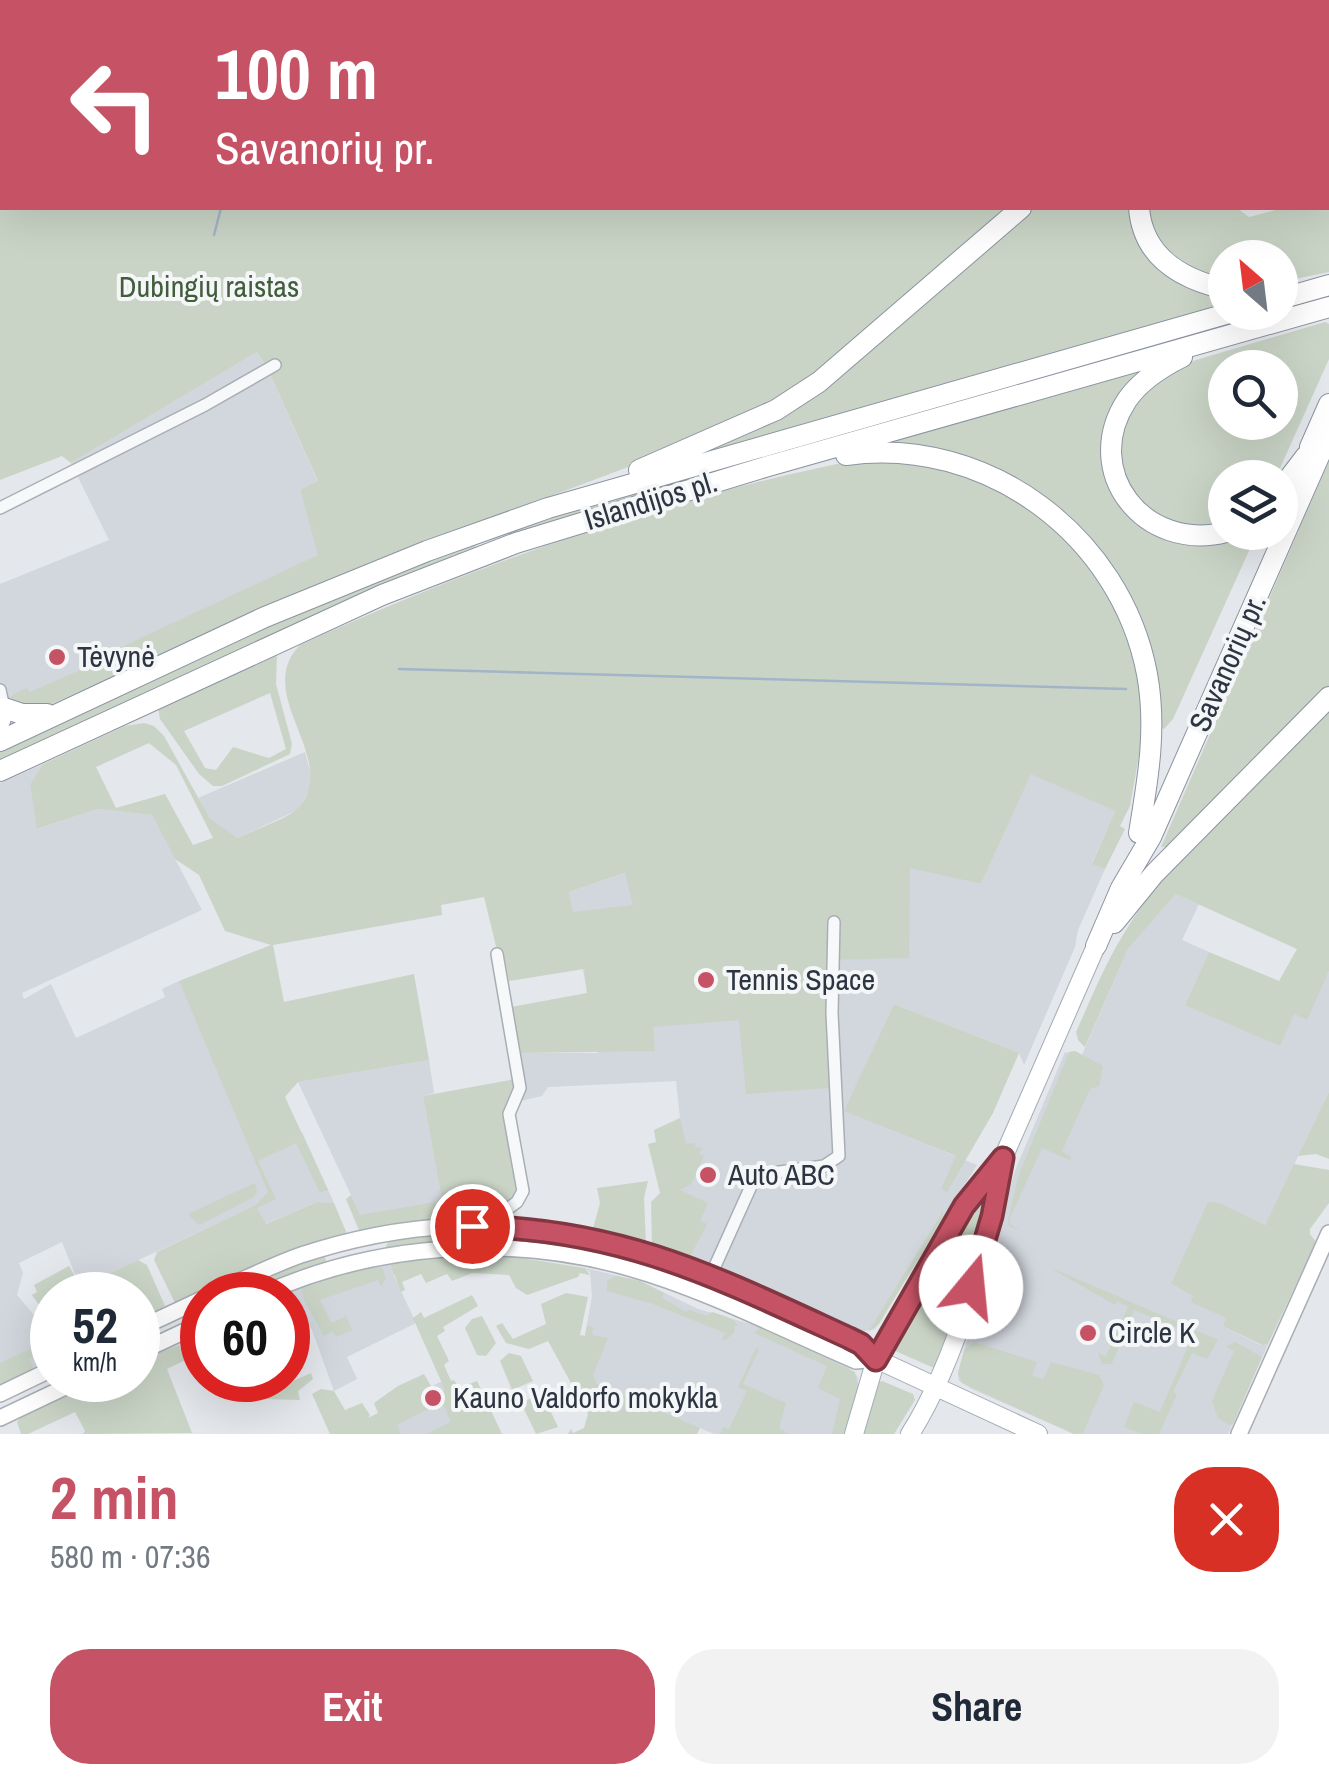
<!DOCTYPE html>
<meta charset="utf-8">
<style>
:root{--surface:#fff;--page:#f2f2f3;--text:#1f2937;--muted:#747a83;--accent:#c65365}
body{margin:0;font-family:"Archivo Narrow",sans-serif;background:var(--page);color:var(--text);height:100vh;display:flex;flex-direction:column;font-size:38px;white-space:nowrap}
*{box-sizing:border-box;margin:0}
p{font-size:32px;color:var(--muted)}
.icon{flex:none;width:55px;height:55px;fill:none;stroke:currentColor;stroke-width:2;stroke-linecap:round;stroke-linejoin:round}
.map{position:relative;height:1434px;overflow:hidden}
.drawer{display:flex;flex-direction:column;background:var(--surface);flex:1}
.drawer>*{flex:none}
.hud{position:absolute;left:0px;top:0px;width:1330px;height:210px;box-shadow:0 10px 40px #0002;background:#c65365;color:#fff;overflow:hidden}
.needle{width:65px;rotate:332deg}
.controls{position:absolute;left:1208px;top:240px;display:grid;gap:20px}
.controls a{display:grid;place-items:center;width:90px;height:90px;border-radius:50%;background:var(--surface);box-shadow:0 10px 40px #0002;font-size:50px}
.speed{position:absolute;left:30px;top:1272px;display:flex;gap:20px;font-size:50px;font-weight:700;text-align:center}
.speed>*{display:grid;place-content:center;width:130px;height:130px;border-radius:50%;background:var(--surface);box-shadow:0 10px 40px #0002;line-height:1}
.speed small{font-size:25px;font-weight:400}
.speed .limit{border:15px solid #d22;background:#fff;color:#111}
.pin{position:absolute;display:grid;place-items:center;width:85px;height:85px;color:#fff;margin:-42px;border:5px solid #fff;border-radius:50%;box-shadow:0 2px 10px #0007}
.me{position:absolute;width:110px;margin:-55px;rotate:17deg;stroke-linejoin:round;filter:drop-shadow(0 0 8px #0008)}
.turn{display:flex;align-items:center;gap:35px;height:210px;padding:0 50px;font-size:45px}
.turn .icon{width:130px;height:130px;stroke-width:2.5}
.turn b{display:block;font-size:70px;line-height:85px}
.round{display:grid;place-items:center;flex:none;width:105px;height:105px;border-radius:40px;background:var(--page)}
.summary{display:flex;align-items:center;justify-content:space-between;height:170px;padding:0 50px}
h1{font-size:60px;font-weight:800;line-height:75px;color:var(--accent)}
.cta{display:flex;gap:20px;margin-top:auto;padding:20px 50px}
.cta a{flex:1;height:115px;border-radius:40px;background:var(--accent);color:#fff;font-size:40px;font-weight:800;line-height:115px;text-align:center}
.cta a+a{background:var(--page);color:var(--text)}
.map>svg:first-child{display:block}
.built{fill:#d2d6dd}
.green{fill:#c9d4c6;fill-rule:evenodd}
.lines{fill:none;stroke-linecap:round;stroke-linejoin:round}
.stream{stroke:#a2b4c8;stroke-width:2.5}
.street-casing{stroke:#a9aeb5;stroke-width:14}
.secondary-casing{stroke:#a9aeb5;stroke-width:18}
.primary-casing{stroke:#a4abb6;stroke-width:20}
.highway-casing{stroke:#8c94a1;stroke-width:22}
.street{stroke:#f7f8f9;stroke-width:11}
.secondary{stroke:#fff;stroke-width:15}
.primary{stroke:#fff;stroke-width:18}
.highway{stroke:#fff;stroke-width:20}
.route-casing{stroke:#813642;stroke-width:25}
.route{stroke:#c65365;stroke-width:18}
.poi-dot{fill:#c65365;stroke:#f4f6f8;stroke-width:4}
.labels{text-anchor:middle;stroke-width:8;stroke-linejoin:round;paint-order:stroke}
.park-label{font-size:30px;fill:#415d3b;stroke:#f4f6f8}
.street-label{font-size:30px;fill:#2d3542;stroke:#f4f6f8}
.poi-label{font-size:30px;fill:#2d3542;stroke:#f4f6f8;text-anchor:start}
</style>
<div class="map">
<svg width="1329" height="1434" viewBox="0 0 1329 1434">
<rect width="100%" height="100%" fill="#e4e7eb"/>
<path class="built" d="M 257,352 L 267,367 L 318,482 L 300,491 L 319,555 L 101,657 L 98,662 L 29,693 L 10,695 L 45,707 L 0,727 L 0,584 L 109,540 L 71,463 Z
M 305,752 L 311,775 L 310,788 L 299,809 L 238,838 L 210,820 L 198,798 Z
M 43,764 L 30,786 L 38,829 L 98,809 L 152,815 L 202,910 L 22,993 L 24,999 L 51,984 L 76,1038 L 165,997 L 162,989 L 179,981 L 253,1153 L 302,1132 L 334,1203 L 317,1202 L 265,1224 L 255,1206 L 80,1287 L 62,1242 L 19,1263 L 23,1273 L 17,1295 L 52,1336 L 52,1358 L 0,1387 L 0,783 Z
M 1031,773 L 1115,811 L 1092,863 L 1105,869 L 1078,930 L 1075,947 L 1024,1065 L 1019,1053 L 894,1004 L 845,1111 L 977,1165 L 875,1329 L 860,1332 L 764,1288 L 652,1247 L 680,1118 L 676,1081 L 548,1087 L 542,1096 L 520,1101 L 526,1085 L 521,1053 L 598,1053 L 569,892 L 626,873 L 910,867 L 981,884 Z
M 1176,894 L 1199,904 L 1182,940 L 1209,952 L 1185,1005 L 1294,1014 L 1306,1019 L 1329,971 L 1329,1092 L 1265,1225 L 1220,1203 L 1172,1285 L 1194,1296 L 1192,1302 L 1227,1318 L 1223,1326 L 1260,1345 L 1268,1344 L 1228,1434 L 1074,1434 L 972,1389 L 959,1381 L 958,1373 L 1015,1171 L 1065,1052 L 1082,1055 L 1128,949 Z
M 429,1060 L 434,1093 L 423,1096 L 442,1201 L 359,1231 L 346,1199 L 351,1195 L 298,1082 Z
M 395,1260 L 394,1276 L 416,1323 L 347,1357 L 357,1379 L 334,1391 L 312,1330 L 289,1291 L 320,1277 Z
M 585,1268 L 640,1281 L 698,1309 L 761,1327 L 848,1367 L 858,1377 L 858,1387 L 845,1434 L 714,1434 L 700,1428 L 691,1432 L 610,1414 L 580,1365 L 592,1296 L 590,1272 Z
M 446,1379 L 475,1434 L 354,1434 L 359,1423 Z"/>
<path class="green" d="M 0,0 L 1253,0 L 2,2 L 2,208 L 1013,208 L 822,372 L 721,432 L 323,582 L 45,707 L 29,709 L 12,701 L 10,696 L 27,688 L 30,692 L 98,662 L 100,657 L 318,555 L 300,490 L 318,481 L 267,367 L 257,352 L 71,463 L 62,456 L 0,480 Z
M 1329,184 L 1329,272 L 1280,282 L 1280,258 L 1225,258 L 1225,284 L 1167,260 L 1143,208 L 1237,208 L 1249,217 L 1283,208 L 1328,208 Z
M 1027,208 L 1129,208 C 1134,261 1173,292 1225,297 L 1225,304 L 690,457 L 762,423 Z
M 1329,293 L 1329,300 L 513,535 L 513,528 L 1217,323 L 1255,313 L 1280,312 L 1280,306 Z
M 1325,322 L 1329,324 L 1329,359 L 1276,477 L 1225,478 L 1225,529 L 1208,534 L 1151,517 L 1120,476 L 1116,444 L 1139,393 L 1174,368 L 1196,360 ZM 1225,368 L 1280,368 L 1280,422 L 1225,422 Z
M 1149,368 L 1105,452 L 1158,535 C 1204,553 1216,533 1257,533 L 1173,719 L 1164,729 L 1161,728 C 1158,701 1157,672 1149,645 C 1132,588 1092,522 1038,493 C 995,470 927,468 887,443 Z
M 862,459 L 922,460 L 997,484 L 1087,553 L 1136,642 L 1143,733 L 1130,806 L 1120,826 L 1125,829 L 1105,869 L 1092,864 L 1115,811 L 1031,774 L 981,884 L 910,868 L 909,958 L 826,960 L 830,1088 L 746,1094 L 739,1020 L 653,1027 L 655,1051 L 521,1053 L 511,1007 L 587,993 L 584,969 L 509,981 L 503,950 L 497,950 L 484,897 L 441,905 L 442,915 L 273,945 L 284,1002 L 414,974 L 429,1060 L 298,1082 L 285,1097 L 328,1190 L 320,1193 L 296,1143 L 258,1161 L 276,1199 L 257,1208 L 266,1224 L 317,1202 L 334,1203 L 347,1234 L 175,1303 L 154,1260 L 157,1252 L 256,1205 L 268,1192 L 179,981 L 271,945 L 225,931 L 199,875 L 175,859 L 152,815 L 98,809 L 37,829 L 30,785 L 43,764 L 125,726 L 144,723 L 154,726 L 164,736 L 210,819 L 238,838 C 253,830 291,818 300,806 C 339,757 252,694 300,645 C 480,563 667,497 862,459 ZM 149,743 L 176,765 L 213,838 L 193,845 L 165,794 L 116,808 L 96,767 ZM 625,873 L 633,905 L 573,912 L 569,892 Z
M 1329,461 L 1329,688 L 1166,847 L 1161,847 Z
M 473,541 L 478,551 L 0,763 L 0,748 L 275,620 Z
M 277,653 L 276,684 L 292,744 L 290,754 L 222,786 L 213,786 L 199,774 L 160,719 L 158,707 ZM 270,693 L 286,749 L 269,758 L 233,747 L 216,770 L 205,768 L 184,731 Z
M 1329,706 L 1329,971 L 1307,1020 L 1294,1014 L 1280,1046 L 1185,1005 L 1209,952 L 1279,981 L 1297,949 L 1176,894 L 1128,949 L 1085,1047 L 1078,1040 L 1076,1032 C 1091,999 1104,966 1123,935 C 1176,847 1258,778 1329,706 Z
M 894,1004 L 1019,1053 L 993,1113 L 947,1192 L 941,1189 L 956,1156 L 844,1111 Z
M 1075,1051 L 1103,1066 L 1099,1086 L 1090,1089 L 1062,1151 L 1071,1157 L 1070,1160 L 1042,1148 L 1009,1220 L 1010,1224 L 1021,1231 L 1009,1226 L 1008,1222 L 1018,1177 L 1069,1052 Z
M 515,1079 L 518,1192 L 498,1220 L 361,1233 L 346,1199 L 351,1196 L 360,1215 L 442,1201 L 423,1096 Z
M 1329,1092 L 1329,1159 L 1316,1154 L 1298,1156 Z
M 680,1118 L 686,1144 L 694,1143 L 696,1147 L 702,1148 L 699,1153 L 704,1156 L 691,1184 L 680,1190 L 708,1203 L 700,1221 L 707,1224 L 691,1255 L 683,1258 L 652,1247 L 651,1202 L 660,1193 L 648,1144 L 656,1142 L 654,1130 Z
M 1294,1164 L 1329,1170 L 1329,1203 L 1310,1229 L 1310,1234 L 1316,1242 L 1268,1344 L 1262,1345 L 1223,1326 L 1226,1318 L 1191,1302 L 1193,1296 L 1171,1284 L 1208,1202 L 1220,1203 L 1265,1225 Z
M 648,1181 L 644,1198 L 646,1245 L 592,1232 L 600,1203 L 597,1188 Z
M 255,1183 L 257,1192 L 254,1197 L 199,1225 L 188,1214 Z
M 989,1190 L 966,1278 L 952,1286 L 940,1281 L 936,1273 Z
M 943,1211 L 943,1218 L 879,1324 L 868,1332 Z
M 473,1231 L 565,1239 L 603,1249 L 601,1255 L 388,1251 L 385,1248 L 389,1241 L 437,1233 Z
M 324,1254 L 327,1265 L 248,1295 L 224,1295 Z
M 448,1254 L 501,1255 L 585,1268 L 590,1275 L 580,1273 L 578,1277 L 527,1295 L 516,1288 L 509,1275 L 472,1273 L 452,1281 L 447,1274 L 426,1283 L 421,1274 L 402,1282 L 405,1290 L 401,1292 L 391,1266 L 395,1260 Z
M 619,1254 L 716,1282 L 775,1312 L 771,1314 L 713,1289 L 618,1259 Z
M 138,1260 L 147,1265 L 165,1306 L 138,1323 L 138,1295 L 52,1295 L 52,1323 L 32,1295 L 37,1292 L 34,1285 L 69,1266 L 81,1287 Z
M 375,1265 L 383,1269 L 386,1279 L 381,1286 L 378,1280 L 320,1300 L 331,1323 L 346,1316 L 352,1330 L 336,1337 L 333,1331 L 324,1336 L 304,1300 L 301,1287 L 305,1283 Z
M 1049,1267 L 1187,1326 L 1186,1331 L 1134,1310 L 1114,1359 L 1111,1364 L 1102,1364 L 1098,1353 L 1106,1356 L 1128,1307 L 1117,1301 L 1115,1305 Z
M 995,1269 L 1006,1272 L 999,1286 L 989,1321 L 975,1326 L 971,1322 L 983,1300 L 986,1302 Z
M 616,1276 L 640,1281 L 664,1293 L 662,1298 L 686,1312 L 689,1310 L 707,1316 L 712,1312 C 721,1315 733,1317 738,1326 L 735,1325 L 734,1333 L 725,1340 L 722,1339 L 725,1333 L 653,1304 L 607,1291 L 607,1281 Z
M 566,1293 L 588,1297 L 580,1335 L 585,1336 L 587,1325 L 593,1327 L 592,1335 L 608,1338 L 593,1375 L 597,1384 L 700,1428 L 697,1434 L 568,1434 L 571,1429 L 573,1433 L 584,1428 L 588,1414 L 548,1341 L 529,1349 L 506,1343 L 496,1326 L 502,1323 L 513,1339 L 546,1324 L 541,1304 Z
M 472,1295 L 478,1306 L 443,1327 L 445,1331 L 437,1336 L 449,1361 L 444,1365 L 451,1381 L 454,1380 L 459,1388 L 477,1381 L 502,1434 L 426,1434 L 451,1422 L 442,1402 L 397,1425 L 401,1434 L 330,1434 L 312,1394 L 321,1389 L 334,1391 L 345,1410 L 362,1403 L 370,1415 L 368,1418 L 378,1413 L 374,1403 L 398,1386 L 424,1374 L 431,1386 L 429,1397 L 445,1390 L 413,1318 L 421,1312 L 424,1318 Z
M 930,1297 L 946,1304 L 953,1319 L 934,1368 L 893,1350 L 919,1300 Z
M 482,1316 L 496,1343 L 486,1356 L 477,1355 L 465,1328 L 472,1319 Z
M 761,1327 L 855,1372 L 858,1387 L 845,1434 L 832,1434 L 840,1399 L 818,1388 L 827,1366 L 754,1333 Z
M 1195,1330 L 1218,1340 L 1207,1359 L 1192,1353 L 1173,1392 L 1177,1394 L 1159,1434 L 1142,1434 L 1124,1427 L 1134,1402 L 1160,1412 Z
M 202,1334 L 202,1352 L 167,1369 L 192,1433 L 83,1434 L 85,1431 L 75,1412 L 28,1434 L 21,1434 L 17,1422 L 22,1415 L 95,1380 L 138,1380 L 138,1360 L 179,1345 L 184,1354 L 200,1346 L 196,1337 Z
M 47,1341 L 52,1343 L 52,1358 L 47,1350 L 29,1359 L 33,1368 L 28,1375 L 0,1387 L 0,1363 Z
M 974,1342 L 1037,1362 L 1032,1375 L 1043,1380 L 1051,1362 L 1099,1375 L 1104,1385 L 1083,1433 L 1074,1434 L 962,1383 L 958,1373 L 964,1350 Z
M 1235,1342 L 1262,1357 L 1233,1424 L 1229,1425 L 1218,1418 L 1212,1401 L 1234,1351 L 1226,1347 Z
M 756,1348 L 759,1349 L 743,1384 L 786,1403 L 779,1428 L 789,1434 L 720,1434 L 723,1427 L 729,1429 L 747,1391 L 738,1387 Z
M 509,1353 L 521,1356 L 533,1381 L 512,1390 L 500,1361 Z
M 311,1373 L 313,1379 L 298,1391 L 300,1400 L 264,1399 L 255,1380 L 274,1380 L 278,1388 Z
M 882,1381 L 913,1394 L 915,1400 L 894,1434 L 862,1434 L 876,1383 Z
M 542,1393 L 558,1427 L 536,1434 L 521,1403 Z"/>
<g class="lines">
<path class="stream" d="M 215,0 L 216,2
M 453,0 L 454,2
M 650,1 L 651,0
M 0,8 L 2,19
M 214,235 L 221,208
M 399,669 L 1126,689"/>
<defs>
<path id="street" d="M 1123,2 L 1126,0
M 0,508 L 205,405 L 275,365
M 0,690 L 4,708
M 497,954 L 520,1088 L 509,1114 L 523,1191 L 517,1202 L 506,1210 L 503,1227
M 711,1275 L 756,1175 L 824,1166 L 839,1156 L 832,1013 L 834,922"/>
<path id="secondary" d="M 210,1295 C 240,1281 270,1266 301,1255 C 513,1185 672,1250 861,1343 L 876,1359
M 261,1295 C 375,1243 509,1234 629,1268 C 707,1290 781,1329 856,1361 L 876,1359
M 138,1329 L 202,1299
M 138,1353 L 202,1323
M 0,1394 L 52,1369
M 0,1418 L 80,1380
M 1239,1434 L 1329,1233"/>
<path id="primary" d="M 920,1279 L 965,1303
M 876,1359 L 1038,1434
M 854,1434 L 876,1359 L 964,1207 L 1003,1158 L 1096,946
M 910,1434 C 953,1367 993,1237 1003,1158"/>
<path id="highway" d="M 1257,2 L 1260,0
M 1328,9 L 1329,9
M 1139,208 C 1143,257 1181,279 1225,289
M 1280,299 L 1329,285
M 1182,357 C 1162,367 1140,381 1127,400 C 1080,471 1144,553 1226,532
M 1310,447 L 1329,404
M 846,455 C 987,435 1121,536 1147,674 C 1157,728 1148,779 1139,833
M 639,470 L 776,410 L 819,382 L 1021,208
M 1280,490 L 1306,456
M 0,721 L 4,708 L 22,714 L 47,714
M 0,741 L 265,617 L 427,551 L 548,508 L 1233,312
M 0,771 L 382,595 L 516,543 L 765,467 L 1329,307
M 1114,923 L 1154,874 L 1329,697
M 1096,946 L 1121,888 L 1151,837 L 1329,434"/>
</defs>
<use href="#street" class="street-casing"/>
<use href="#secondary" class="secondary-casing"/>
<use href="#primary" class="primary-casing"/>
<use href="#highway" class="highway-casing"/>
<use href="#street" class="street"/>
<use href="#secondary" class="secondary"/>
<use href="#primary" class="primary"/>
<use href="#highway" class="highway"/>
</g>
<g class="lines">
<defs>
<path id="route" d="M 472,1226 C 623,1229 716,1277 849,1338 L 861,1344 L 876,1360 L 964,1206 L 1003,1158 L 992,1216 L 971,1287"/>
</defs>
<use href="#route" class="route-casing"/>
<use href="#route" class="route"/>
</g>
<g class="poi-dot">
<circle cx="57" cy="657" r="10"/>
<circle cx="706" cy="980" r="10"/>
<circle cx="708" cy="1175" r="10"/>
<circle cx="1088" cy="1333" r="10"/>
<circle cx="433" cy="1398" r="10"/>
</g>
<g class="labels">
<g class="park-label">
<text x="209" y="297">Dubingių raistas</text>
</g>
<g class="street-label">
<text transform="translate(651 501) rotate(-17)" y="10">Islandijos pl.</text>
<text transform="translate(1228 663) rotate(-66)" y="10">Savanorių pr.</text>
</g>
<g class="poi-label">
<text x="77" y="667">Tėvynė</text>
<text x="726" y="990">Tennis Space</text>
<text x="728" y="1185">Auto ABC</text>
<text x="1108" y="1343">Circle K</text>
<text x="453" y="1408">Kauno Valdorfo mokykla</text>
</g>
</g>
</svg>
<div class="controls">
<a><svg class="needle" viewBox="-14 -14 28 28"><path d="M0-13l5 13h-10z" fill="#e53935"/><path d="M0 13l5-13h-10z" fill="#747a83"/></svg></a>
<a><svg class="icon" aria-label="search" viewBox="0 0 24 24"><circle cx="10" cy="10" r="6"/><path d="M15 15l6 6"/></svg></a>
<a><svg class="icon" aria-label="layers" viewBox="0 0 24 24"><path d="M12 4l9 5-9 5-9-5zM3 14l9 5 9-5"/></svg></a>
</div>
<div class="speed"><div>52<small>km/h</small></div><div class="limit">60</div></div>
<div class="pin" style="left:472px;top:1226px;background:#d93025"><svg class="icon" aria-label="arrive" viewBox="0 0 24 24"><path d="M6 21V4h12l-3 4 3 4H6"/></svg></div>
<svg class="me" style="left:971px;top:1287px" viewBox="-20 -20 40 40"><circle r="19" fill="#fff"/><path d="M0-13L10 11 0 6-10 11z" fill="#c65365"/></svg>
<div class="hud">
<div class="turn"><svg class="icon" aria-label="left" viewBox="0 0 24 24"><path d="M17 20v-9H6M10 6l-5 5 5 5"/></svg><div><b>100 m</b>Savanorių pr.</div></div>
</div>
</div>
<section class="drawer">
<div class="summary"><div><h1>2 min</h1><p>580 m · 07:36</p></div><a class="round" style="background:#d93025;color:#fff"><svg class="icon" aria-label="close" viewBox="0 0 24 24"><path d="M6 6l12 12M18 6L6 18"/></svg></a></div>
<div class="cta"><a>Exit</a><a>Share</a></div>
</section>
